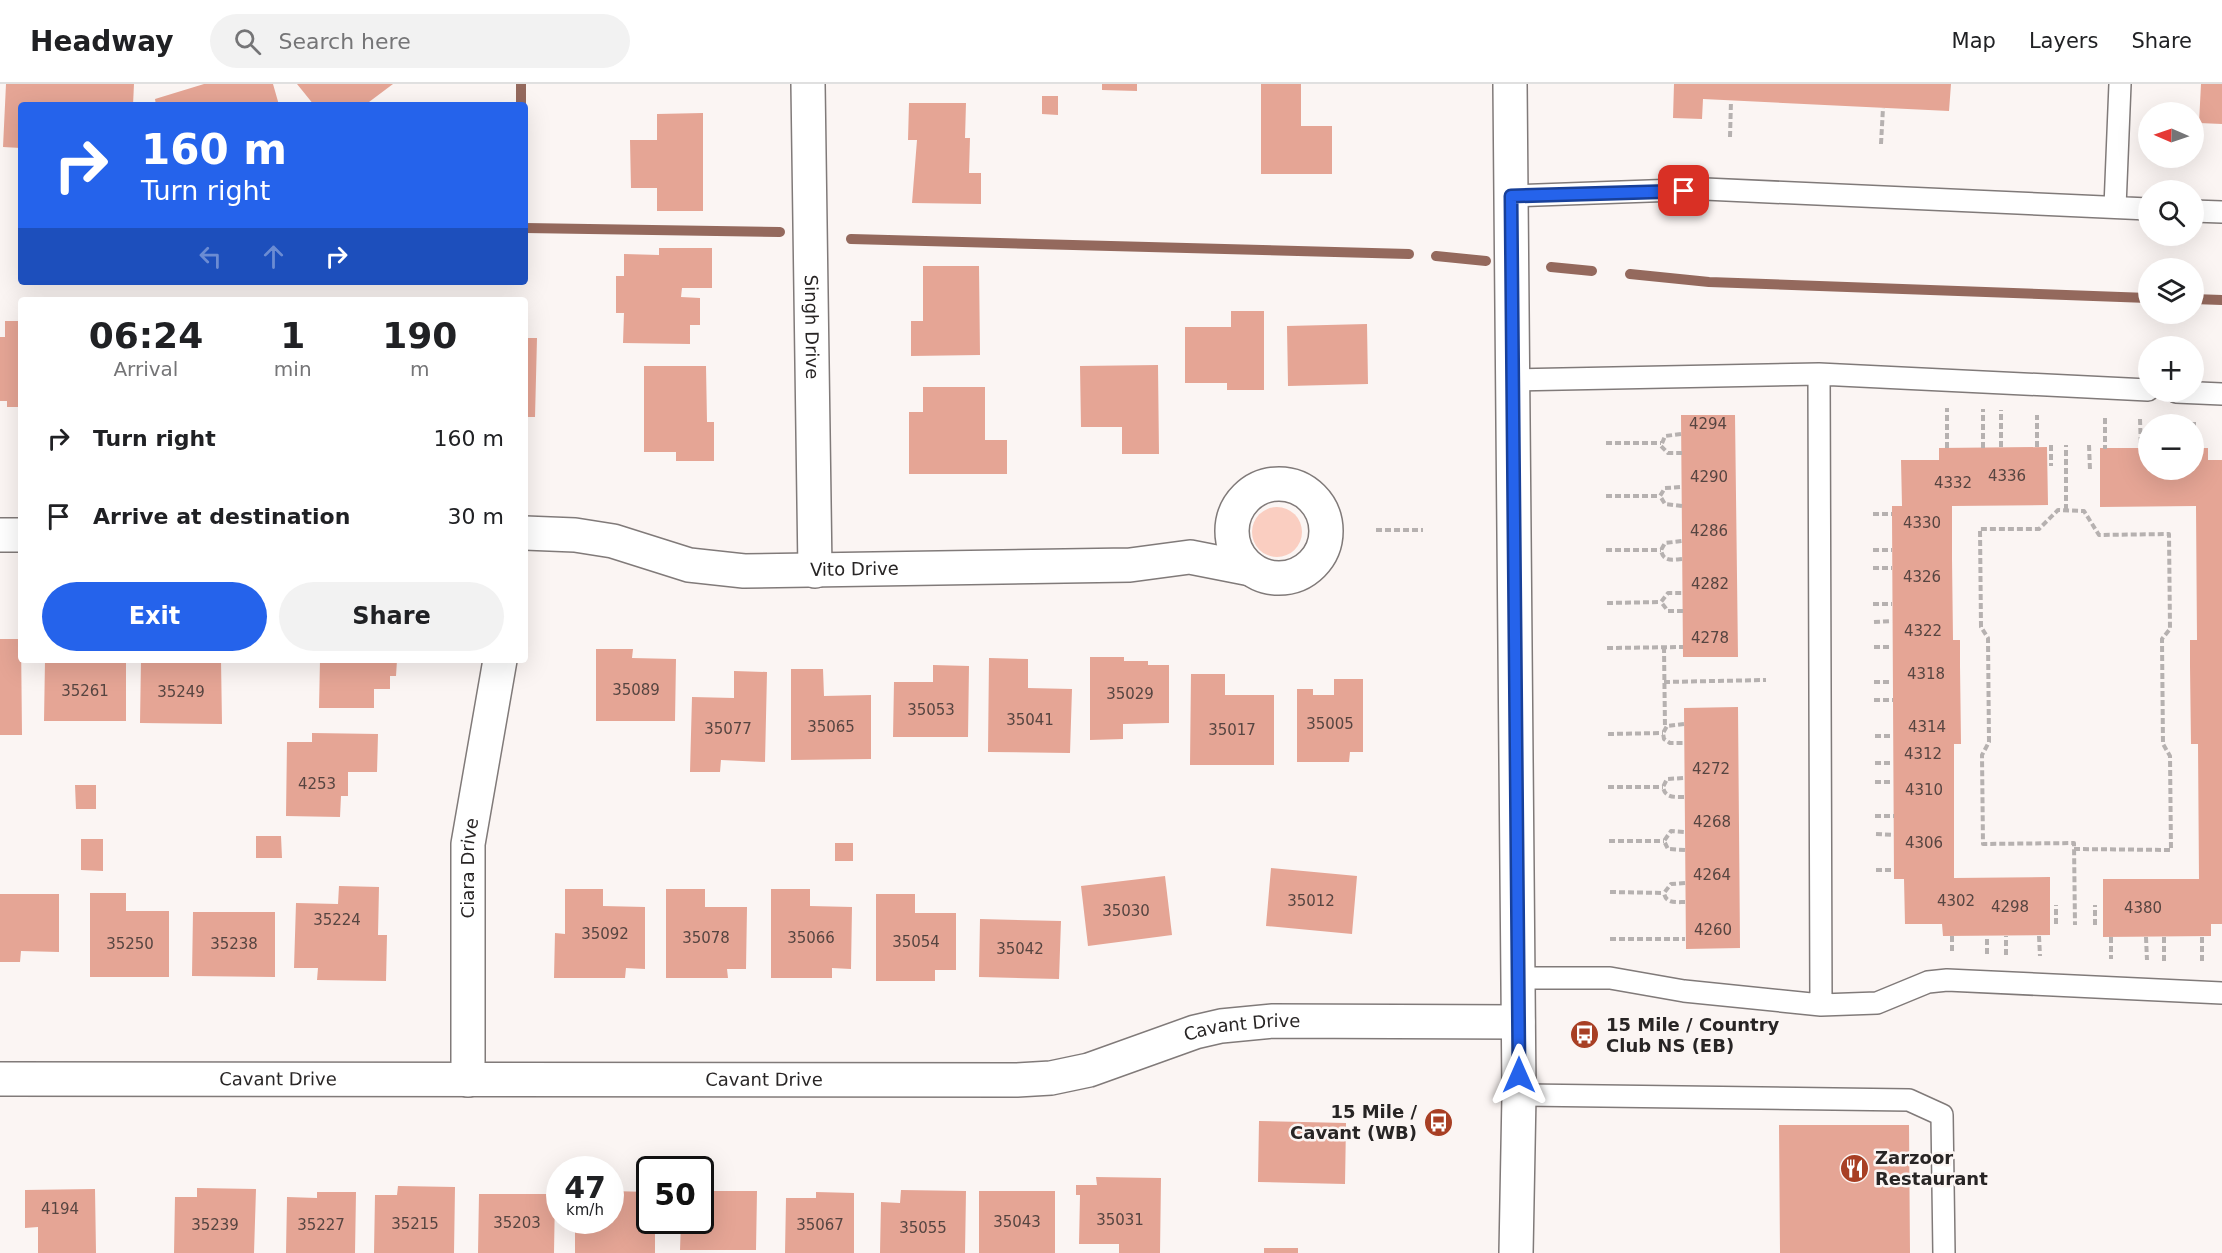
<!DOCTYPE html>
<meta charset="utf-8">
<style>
:root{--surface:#fff;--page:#f2f2f2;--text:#202124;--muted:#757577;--line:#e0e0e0;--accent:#2563eb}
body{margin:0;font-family:"DejaVu Sans",sans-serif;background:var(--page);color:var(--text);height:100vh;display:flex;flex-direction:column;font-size:22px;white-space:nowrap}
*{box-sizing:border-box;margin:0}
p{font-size:20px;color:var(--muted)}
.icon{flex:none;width:33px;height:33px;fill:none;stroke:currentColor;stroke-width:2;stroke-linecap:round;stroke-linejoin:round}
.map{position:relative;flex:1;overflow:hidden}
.drawer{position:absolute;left:18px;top:213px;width:510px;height:366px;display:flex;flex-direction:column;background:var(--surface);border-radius:6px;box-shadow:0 6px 24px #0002}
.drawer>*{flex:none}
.hud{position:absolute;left:18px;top:18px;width:510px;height:183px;border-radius:6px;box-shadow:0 6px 24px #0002;background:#2563eb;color:#fff;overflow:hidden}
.needle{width:39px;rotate:272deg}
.fabs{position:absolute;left:2138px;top:18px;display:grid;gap:12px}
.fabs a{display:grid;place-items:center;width:66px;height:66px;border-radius:50%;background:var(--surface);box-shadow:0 6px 24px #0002;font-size:30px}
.speed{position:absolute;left:546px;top:1072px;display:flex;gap:12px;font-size:30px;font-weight:700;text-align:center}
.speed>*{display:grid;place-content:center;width:78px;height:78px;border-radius:50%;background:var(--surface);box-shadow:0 6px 24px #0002;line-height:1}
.speed small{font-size:15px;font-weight:400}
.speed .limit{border:3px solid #111;border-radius:9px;background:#fff;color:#111}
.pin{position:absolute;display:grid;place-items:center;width:51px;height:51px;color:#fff;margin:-26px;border-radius:12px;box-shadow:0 3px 9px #0006}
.me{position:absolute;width:66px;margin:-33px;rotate:0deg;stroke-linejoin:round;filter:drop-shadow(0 0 4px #0008)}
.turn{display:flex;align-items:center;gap:21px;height:126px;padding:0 24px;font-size:27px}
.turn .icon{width:78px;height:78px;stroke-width:2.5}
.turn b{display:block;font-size:42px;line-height:51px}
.lanes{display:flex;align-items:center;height:57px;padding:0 24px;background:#0003;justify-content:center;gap:30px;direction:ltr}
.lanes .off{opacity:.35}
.eta{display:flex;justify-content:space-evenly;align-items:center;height:102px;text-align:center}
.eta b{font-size:36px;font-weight:700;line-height:42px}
.primary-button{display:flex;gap:12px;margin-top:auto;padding:12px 24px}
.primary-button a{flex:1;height:69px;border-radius:36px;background:var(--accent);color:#fff;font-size:24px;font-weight:700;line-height:69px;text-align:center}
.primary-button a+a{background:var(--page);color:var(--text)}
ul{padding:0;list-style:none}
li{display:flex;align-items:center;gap:18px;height:78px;padding:0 24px}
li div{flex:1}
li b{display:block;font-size:22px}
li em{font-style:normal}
header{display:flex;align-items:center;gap:36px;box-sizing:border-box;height:84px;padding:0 30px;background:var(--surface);border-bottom:2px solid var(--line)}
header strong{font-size:28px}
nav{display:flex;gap:33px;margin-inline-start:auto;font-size:21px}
.search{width:420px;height:54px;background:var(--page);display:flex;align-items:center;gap:15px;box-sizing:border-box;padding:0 21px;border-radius:33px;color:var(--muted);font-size:22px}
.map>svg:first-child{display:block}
.green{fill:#facec1}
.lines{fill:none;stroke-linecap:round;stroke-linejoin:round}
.stream{stroke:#94695d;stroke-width:10}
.building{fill:#e5a595}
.lane-casing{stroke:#807a79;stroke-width:24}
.street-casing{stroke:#807a79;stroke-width:36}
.secondary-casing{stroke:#807a79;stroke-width:36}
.path{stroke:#b6b1b0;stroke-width:4;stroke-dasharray:6 3;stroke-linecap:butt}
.lane{stroke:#fff;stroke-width:21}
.street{stroke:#fff;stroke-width:33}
.secondary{stroke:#fff;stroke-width:33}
.route-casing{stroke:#184099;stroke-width:15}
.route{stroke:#2563eb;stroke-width:10}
.labels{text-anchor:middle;stroke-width:5;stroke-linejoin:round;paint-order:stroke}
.number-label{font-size:15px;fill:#574541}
.street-label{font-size:18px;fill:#282525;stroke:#fbf5f3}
.poi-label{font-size:18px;font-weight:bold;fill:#282525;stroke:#fbf5f3;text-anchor:start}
</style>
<header>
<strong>Headway</strong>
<div class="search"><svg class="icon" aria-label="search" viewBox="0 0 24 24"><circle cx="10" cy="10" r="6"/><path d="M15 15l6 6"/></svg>Search here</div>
<nav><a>Map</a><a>Layers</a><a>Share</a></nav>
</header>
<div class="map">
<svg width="2222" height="1169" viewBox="0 0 2222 1169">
<rect width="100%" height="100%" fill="#fbf5f3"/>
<path class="green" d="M1252 448a25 25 0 1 1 50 0a25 25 0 1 1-50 0Z"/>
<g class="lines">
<path class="stream" d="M 521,0 L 521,21
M 525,144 L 780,148
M 851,155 L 1409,170
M 1436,172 L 1486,177
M 1551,183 L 1592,187
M 1630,190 L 1709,198 L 2148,214
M 2193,215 L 2222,216"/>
</g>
<path class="building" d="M 6,0 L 134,0 L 133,21 L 21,21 L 21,64 L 3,63 Z
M 204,0 L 273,0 L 279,21 L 156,21 L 155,15 Z
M 297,0 L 393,0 L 365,21 L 314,21 Z
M 1102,0 L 1137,0 L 1137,7 L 1102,6 Z
M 1261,0 L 1301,0 L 1301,42 L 1332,42 L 1332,90 L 1261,90 Z
M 1674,0 L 1951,0 L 1949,27 L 1703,15 L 1702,35 L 1673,34 Z
M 2201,0 L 2222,0 L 2222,40 L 2199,39 Z
M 1042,12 L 1058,12 L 1058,31 L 1042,30 Z
M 909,19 L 966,19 L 965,54 L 970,54 L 969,89 L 981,89 L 981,120 L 912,119 L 917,56 L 908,56 Z
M 703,29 L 703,127 L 657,127 L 657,104 L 631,104 L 630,56 L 657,56 L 657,30 Z
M 659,164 L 712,164 L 712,204 L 682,204 L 681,213 L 700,214 L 700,241 L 690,241 L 690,260 L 623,259 L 624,229 L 616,229 L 616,192 L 624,192 L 624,170 L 659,171 Z
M 923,182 L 979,182 L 980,271 L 911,272 L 911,237 L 923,237 Z
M 1231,227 L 1264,227 L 1264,306 L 1227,306 L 1227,299 L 1185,299 L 1185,243 L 1231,243 Z
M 5,237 L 21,237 L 21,323 L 7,323 L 7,317 L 0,317 L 0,253 L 5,253 Z
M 1367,240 L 1368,300 L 1288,302 L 1287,242 Z
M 525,254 L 537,254 L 535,333 L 525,333 Z
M 1158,281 L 1159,370 L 1122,370 L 1122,343 L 1081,343 L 1080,282 Z
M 644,282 L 706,282 L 707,338 L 714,338 L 714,377 L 676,377 L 676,368 L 644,368 Z
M 923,303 L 985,303 L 985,356 L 1007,356 L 1007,390 L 909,390 L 909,328 L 923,328 Z
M 1681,331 L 1735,331 L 1738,573 L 1683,573 Z
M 2047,363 L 2048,421 L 1952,422 L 1952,475 L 1953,556 L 1960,556 L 1960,582 L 1961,660 L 1954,660 L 1954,794 L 2050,793 L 2050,851 L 1943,852 L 1942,840 L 1905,840 L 1904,795 L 1894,795 L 1892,430 L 1892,422 L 1902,422 L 1901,376 L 1939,376 L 1939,364 Z
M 2100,364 L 2148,364 L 2148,386 L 2193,386 L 2193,364 L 2208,364 L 2208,376 L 2222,376 L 2222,840 L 2211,840 L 2211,852 L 2103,853 L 2103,795 L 2199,795 L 2198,660 L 2191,660 L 2190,582 L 2190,556 L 2197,556 L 2196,422 L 2100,423 Z
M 0,555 L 21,555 L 22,651 L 0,651 Z
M 596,565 L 633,565 L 632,574 L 676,575 L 675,637 L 596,637 Z
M 1090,573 L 1124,573 L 1124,577 L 1148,577 L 1148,581 L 1169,581 L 1169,639 L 1123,640 L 1123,655 L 1090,656 Z
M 989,574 L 1028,575 L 1028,604 L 1072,605 L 1070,669 L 988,668 Z
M 45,576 L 126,576 L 126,637 L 44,637 Z
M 141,576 L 221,576 L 222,640 L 140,639 Z
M 320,576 L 397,576 L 396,592 L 390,592 L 390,605 L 374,605 L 374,624 L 319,624 Z
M 933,581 L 969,582 L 968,653 L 893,653 L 894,598 L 933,598 Z
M 791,585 L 823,585 L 824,612 L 871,611 L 871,675 L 791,676 Z
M 734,587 L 767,588 L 765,678 L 721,676 L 720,688 L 690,688 L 692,613 L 734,614 Z
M 1191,590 L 1225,590 L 1225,611 L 1274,611 L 1274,681 L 1190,681 Z
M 1334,595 L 1363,595 L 1363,668 L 1350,668 L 1349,678 L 1297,678 L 1297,605 L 1313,605 L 1313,611 L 1334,611 Z
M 1738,623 L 1740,864 L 1686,865 L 1684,624 Z
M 312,649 L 378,650 L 377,688 L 348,688 L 348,712 L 341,712 L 340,733 L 286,732 L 287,658 L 312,658 Z
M 75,701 L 96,701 L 96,725 L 76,725 Z
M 256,752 L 281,752 L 282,774 L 256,774 Z
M 81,755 L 103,755 L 103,787 L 81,786 Z
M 835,759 L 853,759 L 853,777 L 835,777 Z
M 1271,784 L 1357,792 L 1352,850 L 1266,842 Z
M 1165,792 L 1172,851 L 1088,862 L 1081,802 Z
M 339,802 L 379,803 L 378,851 L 387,851 L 386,897 L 317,896 L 318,884 L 294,884 L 296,819 L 338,820 Z
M 565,805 L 603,805 L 603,822 L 645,823 L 645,885 L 626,884 L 625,894 L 554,894 L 555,849 L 565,850 Z
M 666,805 L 705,805 L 705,823 L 747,823 L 746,885 L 727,885 L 728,894 L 666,894 Z
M 771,805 L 810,805 L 810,822 L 852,823 L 851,885 L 832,884 L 832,894 L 771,894 Z
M 90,809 L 126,809 L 126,827 L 169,827 L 169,893 L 90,893 Z
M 0,810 L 59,810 L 59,868 L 21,867 L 20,878 L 0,878 Z
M 876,810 L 915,810 L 915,829 L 956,829 L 956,886 L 935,886 L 935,897 L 876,897 Z
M 193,828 L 275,828 L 275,893 L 192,892 Z
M 980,835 L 1061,837 L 1059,895 L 979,893 Z
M 1259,1037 L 1346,1039 L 1345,1100 L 1258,1098 Z
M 1779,1041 L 1909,1041 L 1910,1169 L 1780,1169 Z
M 1096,1093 L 1161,1094 L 1160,1169 L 1119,1169 L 1119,1160 L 1079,1160 L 1080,1111 L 1076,1111 L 1076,1101 L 1097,1101 Z
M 398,1102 L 455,1103 L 454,1169 L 374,1169 L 375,1111 L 397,1111 Z
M 197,1104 L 256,1105 L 254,1169 L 174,1169 L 175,1113 L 197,1113 Z
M 95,1105 L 96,1169 L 38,1169 L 38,1143 L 25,1144 L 25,1106 Z
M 901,1106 L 966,1107 L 965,1169 L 880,1169 L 881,1118 L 900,1119 Z
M 610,1107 L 650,1108 L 650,1137 L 655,1137 L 655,1169 L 575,1169 L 575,1137 L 610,1137 Z
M 700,1107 L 757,1107 L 756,1166 L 680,1166 L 681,1137 L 700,1137 Z
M 979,1107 L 1055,1107 L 1055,1169 L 979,1169 Z
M 317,1108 L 356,1108 L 355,1169 L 286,1169 L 287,1113 L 317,1114 Z
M 816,1108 L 854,1109 L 854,1169 L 785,1169 L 786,1114 L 816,1114 Z
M 479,1110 L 555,1110 L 554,1169 L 478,1169 Z
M 1264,1164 L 1298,1164 L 1298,1169 L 1264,1169 Z"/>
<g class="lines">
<defs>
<path id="lane" d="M 1511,112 L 1705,105 L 2148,125
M 2115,123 L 2120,0
M 2193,127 L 2222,128
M 1819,290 L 1821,921
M 1513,296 L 1819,290 L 2148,306
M 2176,308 L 2222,310
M 1518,894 L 1610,894 L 1684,907 L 1821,921 L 1877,919 L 1928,898 L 1947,896 L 2222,909
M 1519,1011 L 1909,1016 L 1942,1031 L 1944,1169"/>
<g id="street">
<path id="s1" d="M 808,0 L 815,487"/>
<circle cx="1279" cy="447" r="47"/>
<path id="s2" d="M 525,449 L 575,451 L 613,457 L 689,481 L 744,487 L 1130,481 L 1190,473 L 1251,485"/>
<path d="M 0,451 L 21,451"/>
<path id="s3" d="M 0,995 L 1017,996 L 1051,994 L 1089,986 L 1195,948 L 1221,942 L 1273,937 L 1518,938"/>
<path id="s4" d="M 468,996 L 468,760 L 500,576"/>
</g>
<path id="secondary" d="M 1510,0 L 1519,1011 L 1516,1169"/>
</defs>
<use href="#lane" class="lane-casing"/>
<use href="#street" class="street-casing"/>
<use href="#secondary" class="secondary-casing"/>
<path class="path" d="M 1730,53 L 1731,17
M 1881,60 L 1883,24
M 2105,334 L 2105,365
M 2140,335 L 2141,365
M 2194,338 L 2194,364
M 1681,350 L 1665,352 L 1661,362 L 1668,369 L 1682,369
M 1606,359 L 1661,359
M 2051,361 L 2051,382
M 2089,361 L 2090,386
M 2001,363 L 2001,326
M 2037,363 L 2037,331
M 1947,364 L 1947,324
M 1983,364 L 1983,325
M 1606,412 L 1660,412
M 1682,422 L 1665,420 L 1660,412 L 1665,404 L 1682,403
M 2066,426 L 2066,361
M 1873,430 L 1892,430
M 1376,446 L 1423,446
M 1606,466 L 1661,466
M 1873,466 L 1892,466
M 1682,475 C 1672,476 1663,478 1661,466 L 1665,459 L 1682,457
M 1873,484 L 1892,484
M 1607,519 L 1661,518
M 1873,520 L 1892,520
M 1683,527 L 1668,527 L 1661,518 L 1668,509 L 1683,509
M 1874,538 L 1892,537
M 1664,563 L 1665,644
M 1874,563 L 1892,563
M 1607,564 L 1683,563
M 1664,598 L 1766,596
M 1874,598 L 1892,598
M 1874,616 L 1893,616
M 1684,640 L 1667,642 L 1663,649 L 1664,655 L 1670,659 L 1684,659
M 1608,650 L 1663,649
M 1875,652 L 1893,652
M 1875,679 L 1893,679
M 1875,698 L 1893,698
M 1608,703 L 1663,703
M 1684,713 C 1674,713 1665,714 1663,703 L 1667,695 L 1684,694
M 1875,732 L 1894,732
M 1876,750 L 1894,751
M 1609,757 L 1664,757
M 2074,765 L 2171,766 L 2170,672 L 2163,660 L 2162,555 L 2170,545 L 2169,450 L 2099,451 L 2084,427 L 2058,426 L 2039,445 L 1980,445 L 1981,543 L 1988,554 L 1989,658 L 1982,671 L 1983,760 L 2074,759 L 2075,841
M 1685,766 L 1668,765 L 1664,757 L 1671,747 L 1685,748
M 1876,786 L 1894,786
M 1685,799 L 1671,800 L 1664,809 C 1666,820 1676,818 1685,818
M 1610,808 L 1664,809
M 2056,840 L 2056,821
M 2095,841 L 2095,821
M 1952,852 L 1952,869
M 2039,852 L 2040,872
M 2111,853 L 2111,875
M 2146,853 L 2147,876
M 2164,853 L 2164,877
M 2202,853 L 2202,878
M 1610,855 L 1685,855
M 1987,870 L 1987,852
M 2006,871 L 2006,852"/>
<use href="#lane" class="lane"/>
<use href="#street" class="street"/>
<use href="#secondary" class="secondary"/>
</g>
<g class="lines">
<defs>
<path id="route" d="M 1519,991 L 1511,112 L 1684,107"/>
</defs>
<use href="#route" class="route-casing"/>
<use href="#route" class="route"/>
</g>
<defs>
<symbol id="bus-disc" viewBox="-11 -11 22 22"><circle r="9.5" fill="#a83f24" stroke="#fbf5f3"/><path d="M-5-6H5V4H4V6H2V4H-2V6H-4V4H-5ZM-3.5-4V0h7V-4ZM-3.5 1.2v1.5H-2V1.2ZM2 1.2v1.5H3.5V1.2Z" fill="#fff"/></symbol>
<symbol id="restaurant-disc" viewBox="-11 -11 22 22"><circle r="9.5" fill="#a83f24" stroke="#fbf5f3"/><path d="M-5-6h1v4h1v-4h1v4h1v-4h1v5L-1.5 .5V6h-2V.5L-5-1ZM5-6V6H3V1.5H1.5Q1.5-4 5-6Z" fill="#fff"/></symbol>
</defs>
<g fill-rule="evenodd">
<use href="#bus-disc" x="1568" y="934" width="33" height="33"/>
<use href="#bus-disc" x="1422" y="1022" width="33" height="33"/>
<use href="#restaurant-disc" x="1838" y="1068" width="33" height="33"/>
</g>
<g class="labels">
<g class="number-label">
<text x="1708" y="345">4294</text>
<text x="2007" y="397">4336</text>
<text x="1709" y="398">4290</text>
<text x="1953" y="404">4332</text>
<text x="1922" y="444">4330</text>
<text x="1709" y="452">4286</text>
<text x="1922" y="498">4326</text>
<text x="1710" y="505">4282</text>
<text x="1923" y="552">4322</text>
<text x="1710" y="559">4278</text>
<text x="1926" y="595">4318</text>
<text x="636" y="611">35089</text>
<text x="85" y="612">35261</text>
<text x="181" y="613">35249</text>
<text x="1130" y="615">35029</text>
<text x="931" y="631">35053</text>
<text x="1030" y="641">35041</text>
<text x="1330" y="645">35005</text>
<text x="831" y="648">35065</text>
<text x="1927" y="648">4314</text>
<text x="728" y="650">35077</text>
<text x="1232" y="651">35017</text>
<text x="1923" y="675">4312</text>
<text x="1711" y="690">4272</text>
<text x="317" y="705">4253</text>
<text x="1924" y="711">4310</text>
<text x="1712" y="743">4268</text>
<text x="1924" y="764">4306</text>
<text x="1712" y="796">4264</text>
<text x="1311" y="822">35012</text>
<text x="1956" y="822">4302</text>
<text x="2010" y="828">4298</text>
<text x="2143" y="829">4380</text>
<text x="1126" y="832">35030</text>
<text x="337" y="841">35224</text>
<text x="1713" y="851">4260</text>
<text x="605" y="855">35092</text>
<text x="706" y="859">35078</text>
<text x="811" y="859">35066</text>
<text x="916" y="863">35054</text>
<text x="130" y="865">35250</text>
<text x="234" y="865">35238</text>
<text x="1020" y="870">35042</text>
<text x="60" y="1130">4194</text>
<text x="1120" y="1141">35031</text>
<text x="1017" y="1143">35043</text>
<text x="517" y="1144">35203</text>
<text x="415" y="1145">35215</text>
<text x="215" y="1146">35239</text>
<text x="321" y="1146">35227</text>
<text x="820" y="1146">35067</text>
<text x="923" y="1149">35055</text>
</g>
<g class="street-label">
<text dy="6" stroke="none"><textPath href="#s1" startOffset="243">Singh Drive</textPath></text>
<text dy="6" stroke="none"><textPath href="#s2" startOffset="334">Vito Drive</textPath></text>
<text dy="6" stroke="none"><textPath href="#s4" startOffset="212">Ciara Drive</textPath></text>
<text dy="6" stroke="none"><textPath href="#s3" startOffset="1250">Cavant Drive</textPath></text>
<text dy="6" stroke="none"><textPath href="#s3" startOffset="278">Cavant Drive</textPath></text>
<text dy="6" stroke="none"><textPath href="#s3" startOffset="764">Cavant Drive</textPath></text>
</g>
<g class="poi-label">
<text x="1606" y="947">15 Mile / Country<tspan x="1606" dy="21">Club NS (EB)</tspan></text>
<text x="1417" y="1034" text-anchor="end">15 Mile /<tspan x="1417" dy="21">Cavant (WB)</tspan></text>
<text x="1875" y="1080">Zarzoor<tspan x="1875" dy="21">Restaurant</tspan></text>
</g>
</g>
</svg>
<div class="fabs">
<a><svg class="needle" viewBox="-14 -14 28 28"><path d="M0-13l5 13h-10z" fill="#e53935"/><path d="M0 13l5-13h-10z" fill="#757577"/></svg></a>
<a><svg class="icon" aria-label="search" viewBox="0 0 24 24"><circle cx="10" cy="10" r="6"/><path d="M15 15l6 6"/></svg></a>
<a><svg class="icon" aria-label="layers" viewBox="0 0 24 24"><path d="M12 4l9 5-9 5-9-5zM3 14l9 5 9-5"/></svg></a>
<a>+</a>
<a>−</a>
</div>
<div class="speed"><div>47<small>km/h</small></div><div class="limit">50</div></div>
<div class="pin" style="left:1684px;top:107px;background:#d93025"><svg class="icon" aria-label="arrive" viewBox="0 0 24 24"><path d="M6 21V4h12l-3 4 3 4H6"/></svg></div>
<svg class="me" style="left:1519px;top:991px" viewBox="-20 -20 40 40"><path d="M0-17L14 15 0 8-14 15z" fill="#2563eb" stroke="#fff" stroke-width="4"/></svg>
<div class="hud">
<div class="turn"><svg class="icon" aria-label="right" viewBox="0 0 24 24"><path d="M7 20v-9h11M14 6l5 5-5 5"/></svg><div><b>160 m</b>Turn right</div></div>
<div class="lanes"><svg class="icon off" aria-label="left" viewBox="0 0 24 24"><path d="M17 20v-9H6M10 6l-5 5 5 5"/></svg><svg class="icon off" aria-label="ahead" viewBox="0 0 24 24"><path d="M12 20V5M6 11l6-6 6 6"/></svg><svg class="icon" aria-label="right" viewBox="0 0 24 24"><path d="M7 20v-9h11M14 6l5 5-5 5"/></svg></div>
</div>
<section class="drawer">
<div class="eta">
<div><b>06:24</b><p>Arrival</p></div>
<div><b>1</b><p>min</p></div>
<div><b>190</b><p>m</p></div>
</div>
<ul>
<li><svg class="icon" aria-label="right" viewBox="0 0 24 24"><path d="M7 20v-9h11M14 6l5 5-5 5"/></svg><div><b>Turn right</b></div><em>160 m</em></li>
<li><svg class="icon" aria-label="arrive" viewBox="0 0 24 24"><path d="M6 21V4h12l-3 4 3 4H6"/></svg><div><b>Arrive at destination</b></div><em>30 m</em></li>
</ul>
<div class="primary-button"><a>Exit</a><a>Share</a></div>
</section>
</div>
